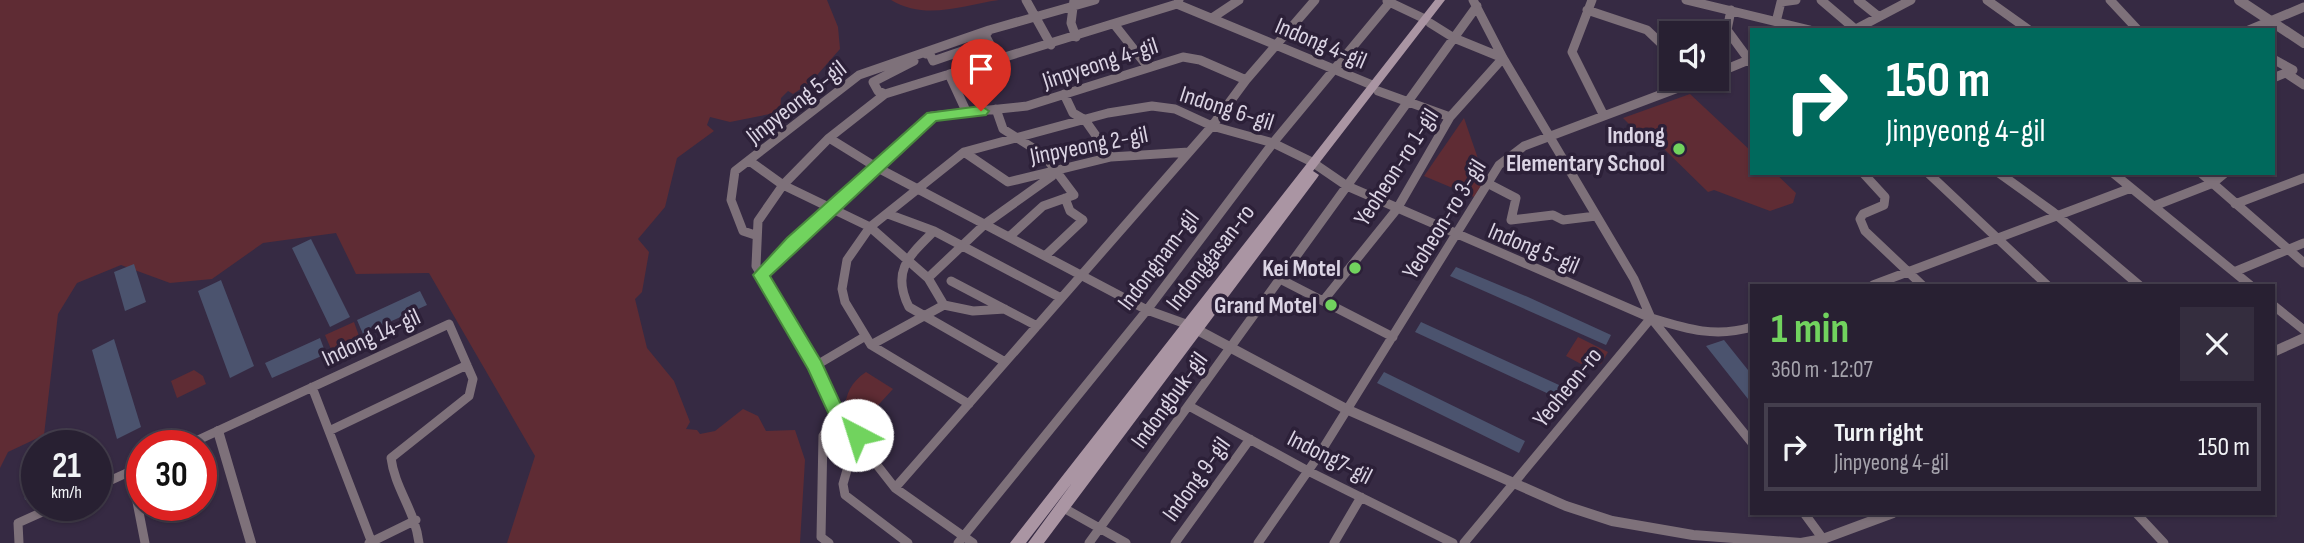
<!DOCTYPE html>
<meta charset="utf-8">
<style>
:root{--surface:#282032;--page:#342d3e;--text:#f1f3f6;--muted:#a5a3ac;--line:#443e4d;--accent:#71d35e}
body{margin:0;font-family:"Sofia Sans Condensed",sans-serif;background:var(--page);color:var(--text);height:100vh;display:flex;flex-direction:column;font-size:26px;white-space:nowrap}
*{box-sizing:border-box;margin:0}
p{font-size:23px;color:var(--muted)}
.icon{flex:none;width:38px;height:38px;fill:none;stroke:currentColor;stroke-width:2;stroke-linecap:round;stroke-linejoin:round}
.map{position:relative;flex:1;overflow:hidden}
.details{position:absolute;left:1750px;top:284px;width:525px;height:231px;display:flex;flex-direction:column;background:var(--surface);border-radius:0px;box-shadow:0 2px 5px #0004,0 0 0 2px var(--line)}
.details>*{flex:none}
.guide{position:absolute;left:1750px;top:28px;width:525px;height:147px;border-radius:0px;box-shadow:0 2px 5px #0004,0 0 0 2px var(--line);background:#00695c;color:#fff;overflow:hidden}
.controls{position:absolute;left:1659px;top:21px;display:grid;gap:14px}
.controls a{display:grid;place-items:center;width:70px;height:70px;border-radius:0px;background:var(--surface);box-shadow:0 2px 5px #0004,0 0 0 2px var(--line);font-size:35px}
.speed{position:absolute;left:21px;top:430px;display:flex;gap:14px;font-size:35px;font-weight:700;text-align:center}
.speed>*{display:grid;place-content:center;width:91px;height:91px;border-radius:50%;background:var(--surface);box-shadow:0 2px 5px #0004,0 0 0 2px var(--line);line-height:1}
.speed small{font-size:18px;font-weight:400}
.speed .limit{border:10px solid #d22;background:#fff;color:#111}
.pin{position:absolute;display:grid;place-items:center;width:60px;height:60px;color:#fff;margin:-72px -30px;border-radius:50% 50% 50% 0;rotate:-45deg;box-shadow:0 0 7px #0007}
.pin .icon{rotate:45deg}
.me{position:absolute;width:77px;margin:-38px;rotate:320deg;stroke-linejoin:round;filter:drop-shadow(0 0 5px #0008)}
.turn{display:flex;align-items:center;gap:24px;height:147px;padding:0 21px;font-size:32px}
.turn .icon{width:91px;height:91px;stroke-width:2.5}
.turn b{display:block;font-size:49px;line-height:60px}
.round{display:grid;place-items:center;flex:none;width:74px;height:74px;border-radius:0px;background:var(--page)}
.overview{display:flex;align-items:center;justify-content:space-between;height:119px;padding:0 21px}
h1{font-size:42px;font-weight:700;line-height:52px;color:var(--accent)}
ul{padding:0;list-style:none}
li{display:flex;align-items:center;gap:21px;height:88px;margin:0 14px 10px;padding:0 7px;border:4px solid var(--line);border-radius:0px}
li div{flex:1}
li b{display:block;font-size:26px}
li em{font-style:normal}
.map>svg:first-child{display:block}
.green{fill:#5f2c34}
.building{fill:#4b536e}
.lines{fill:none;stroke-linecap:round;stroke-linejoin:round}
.minor{stroke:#7e717a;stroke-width:9}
.tertiary{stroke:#7e717a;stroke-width:10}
.secondary{fill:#aa95a3;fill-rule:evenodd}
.route{fill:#71d35e;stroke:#49893d;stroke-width:2}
.poi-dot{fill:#71d35e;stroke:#2c2038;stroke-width:2.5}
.labels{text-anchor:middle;stroke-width:7;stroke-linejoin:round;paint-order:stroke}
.street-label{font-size:24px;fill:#dbd4e4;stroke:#2c2038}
.poi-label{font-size:24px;font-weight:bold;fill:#dbd4e4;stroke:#2c2038;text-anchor:end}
</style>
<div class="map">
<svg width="2304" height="543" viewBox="0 0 2304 543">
<rect width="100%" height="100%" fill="#362a43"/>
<path class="green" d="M 0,0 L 827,0 L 838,27 L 840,49 L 811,82 L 793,94 L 788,91 L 781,98 L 780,112 L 730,122 L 710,117 L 707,125 L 714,131 L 677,158 L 665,207 L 638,239 L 649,252 L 642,292 L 635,299 L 647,348 L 674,381 L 690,422 L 686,429 L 697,430 L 700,434 L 715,431 L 743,409 L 758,416 L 766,431 L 795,430 L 805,460 L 800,543 L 507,543 L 535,456 L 429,273 L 356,274 L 336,233 L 263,243 L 212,279 L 170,283 L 121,265 L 77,283 L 58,314 L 44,435 L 8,452 L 0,468 Z
M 891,0 L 999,0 C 963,5 926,21 891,0 Z
M 1690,94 L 1752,152 L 1752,173 L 1775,173 L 1796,193 L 1793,203 L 1770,211 L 1714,190 L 1708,192 L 1662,147 L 1654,149 L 1623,118 Z
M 1464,118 L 1485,179 L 1474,197 L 1424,176 Z
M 354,322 L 359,336 L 331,349 L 325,335 Z
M 1578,337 L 1608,352 L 1601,364 L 1593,359 L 1581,364 L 1566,356 Z
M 194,370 L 203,376 L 206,384 L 177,398 L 171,381 Z
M 866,372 L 893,389 L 858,427 L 846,420 C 843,400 848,384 866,372 Z"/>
<path class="building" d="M 311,239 L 350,317 L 330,327 L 292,248 Z
M 134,264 L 146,302 L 125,311 L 114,272 Z
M 1456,267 L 1528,297 L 1611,335 L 1606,345 L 1450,276 Z
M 221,280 L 254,366 L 230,378 L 198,291 Z
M 420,291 L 427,305 L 363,334 L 357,320 Z
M 1421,322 L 1570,390 L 1564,401 L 1415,332 Z
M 320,338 L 326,354 L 272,378 L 265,363 Z
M 114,339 L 141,427 L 117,439 L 92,350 Z
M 1724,340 L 1752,375 L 1752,404 L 1706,346 Z
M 1384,372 L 1525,441 L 1519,453 L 1377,383 Z
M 37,479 L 37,495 L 25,500 L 22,486 Z"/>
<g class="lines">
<path class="minor" d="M 1026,0 L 1051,45
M 1074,0 L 1071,23 L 1076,37
M 1473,0 L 1503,58 L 1634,279 L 1651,318 L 1752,443
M 1592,0 L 1572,52 L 1604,116
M 1686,0 L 1810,30
M 1821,0 L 1855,29
M 1858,0 L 1878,16
M 1987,0 L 2029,30
M 2110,0 L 2138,30
M 1387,1 L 1425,19
M 1177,4 L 1372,85
M 1587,10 L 1647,30 L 1671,53
M 1731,10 L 1727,30 L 1752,64
M 1212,18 L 1239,0
M 1776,22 L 1781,2 L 1796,0
M 1114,24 L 1147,66
M 1854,30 L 1911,0
M 2249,30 L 2304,7
M 986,37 L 998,59
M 926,54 L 929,52 L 933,61 L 968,49 L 988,32
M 2273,59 L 2293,70 L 2273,78
M 1717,73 L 1751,59
M 2286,73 L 2304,85
M 949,74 L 967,113
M 1378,91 L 1450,117
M 885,94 L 878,91 L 873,82 L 914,61
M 1064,94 L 1073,113 L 1085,120 L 1111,157
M 996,109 L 1003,129 L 1044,155 L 1074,195 L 1043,206 L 1009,237
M 829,138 L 876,167 L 1147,310 L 1186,324
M 964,152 L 1008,182 L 1111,157 L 1189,152
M 751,162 L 783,185 L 870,227 L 928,278 L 944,305 L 973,311 L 1005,309
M 1863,173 L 1885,197 L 1884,205 L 1863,214 L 1860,219 L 1865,231 L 1922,285
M 1928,173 L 2047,285
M 1999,173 L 2053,212 L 2139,285
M 2113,173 L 2250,285
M 2201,173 L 2304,263
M 1489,184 L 1516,198 L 1511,220 L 1553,215 L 1563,220 L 1596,216
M 2235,204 L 2304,178
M 2154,206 L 2213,183 L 2225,173
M 888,214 L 934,231 L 1061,298
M 934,231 C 909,256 891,271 909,307 L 1005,362
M 755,235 L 743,231 L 731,200 L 735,171 L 859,75 L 989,30 L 1095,0
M 1045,256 L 1083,220 L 1070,211 L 1065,198
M 2234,272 L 2304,243
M 761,275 L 932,116 L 1027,106 L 1183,57 L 1200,60 L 1246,80
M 928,278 L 985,224 L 1052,176
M 1280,279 L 1393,337
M 951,281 L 1037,326
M 1873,285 L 2131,188
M 1323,301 L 1397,209 L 1450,117 L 1503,58 L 1454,38 L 1430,23
M 2273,305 L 2304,330
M 871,345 L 944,305
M 815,366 L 864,337
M 312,387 L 372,543
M 969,404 L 871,345 L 845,302 L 842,289 L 847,260 L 870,227 L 964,152 L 1108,113 L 1152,106 L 1175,109 L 1212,126 L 1273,143 L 1312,162 L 1347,186 L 1651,318 C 1687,329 1715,338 1752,327
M 1189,406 L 1308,471 L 1453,543
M 329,431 L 467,365
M 857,435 L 843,484 L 845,495 L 908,543
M 185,446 L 449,324 L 473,379 L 469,396 L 391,458 C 395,489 415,510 419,543
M 131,471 L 145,543
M 96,487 L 142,466
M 895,488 L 1212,126 L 1246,80 L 1315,0
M 1062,507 L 1126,543
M 1804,513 L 1823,539
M 2136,513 L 2164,543
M 821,537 L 823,436 L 837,414
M 821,537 L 829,543
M 19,543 L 18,523 L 56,506
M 369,543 L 416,520
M 958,543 L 1147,310 L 1273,143 L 1390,2
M 973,543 L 895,488 L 837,414 L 815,366 L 756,266 L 758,221 L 783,185 L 829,138 L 885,94 L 1177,4 L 1179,0
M 1089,543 L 1477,6
M 1175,543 L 1250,439
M 1258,543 L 1317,458 L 1499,165 L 1524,146 L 1702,79
M 1334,543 L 1361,497
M 1464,543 L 1651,318"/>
<path class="tertiary" d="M 2239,0 L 2304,43
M 1190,326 L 1346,409 L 1566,506 L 1612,521 L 1693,535 L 1801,543 L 1823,539 L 1893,513
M 2273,352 L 2304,338
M 218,431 L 251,543"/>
<path class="secondary" d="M 1435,0 L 1445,0 L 1313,171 L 1319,175 L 1317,178 L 1044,543 L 1028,543 L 1072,483 L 1026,543 L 1010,543 Z"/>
</g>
<path class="route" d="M 981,106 L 989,111 L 986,115 L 936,121 L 770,276 L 821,361 L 843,409 L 866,435 L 857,443 L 851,441 L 831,419 L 808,369 L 753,275 L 787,238 L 927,113 Z"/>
<g class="poi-dot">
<circle cx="1679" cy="149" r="7"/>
<circle cx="1355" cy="268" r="7"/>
<circle cx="1331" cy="305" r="7"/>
</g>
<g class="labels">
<g class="street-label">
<text transform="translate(1321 43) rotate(23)" y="8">Indong 4-gil</text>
<text transform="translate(1100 63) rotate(-18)" y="8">Jinpyeong 4-gil</text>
<text transform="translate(796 102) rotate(-38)" y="8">Jinpyeong 5-gil</text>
<text transform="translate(1227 108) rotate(18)" y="8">Indong 6-gil</text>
<text transform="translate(1089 145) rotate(-11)" y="8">Jinpyeong 2-gil</text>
<text transform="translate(1396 167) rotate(-57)" y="8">Yeoheon-ro 1-gil</text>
<text transform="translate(1444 219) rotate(-58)" y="8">Yeoheon-ro 3-gil</text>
<text transform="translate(1534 248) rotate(23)" y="8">Indong 5-gil</text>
<text transform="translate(1210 257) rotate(-52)" y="8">Indonggasan-ro</text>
<text transform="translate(1158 260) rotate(-53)" y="8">Indongnam-gil</text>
<text transform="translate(371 337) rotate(-25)" y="8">Indong 14-gil</text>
<text transform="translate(1567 387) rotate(-51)" y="8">Yeoheon-ro</text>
<text transform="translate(1169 400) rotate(-54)" y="8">Indongbuk-gil</text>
<text transform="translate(1330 457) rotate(27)" y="8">Indong7-gil</text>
<text transform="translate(1196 479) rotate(-54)" y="8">Indong 9-gil</text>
</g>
<g class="poi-label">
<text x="1665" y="143">Indong<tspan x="1665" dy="28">Elementary School</tspan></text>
<text x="1341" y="276">Kei Motel</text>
<text x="1317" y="313">Grand Motel</text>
</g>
</g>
</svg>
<div class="controls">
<a><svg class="icon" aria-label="sound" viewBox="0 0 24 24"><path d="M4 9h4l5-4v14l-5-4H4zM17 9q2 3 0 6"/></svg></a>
</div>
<div class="speed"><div>21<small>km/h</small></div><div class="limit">30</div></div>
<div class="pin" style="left:981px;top:111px;background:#d93025"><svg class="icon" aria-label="arrive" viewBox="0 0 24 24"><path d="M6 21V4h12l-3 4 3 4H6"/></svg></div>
<svg class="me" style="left:857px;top:435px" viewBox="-20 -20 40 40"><circle r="19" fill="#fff"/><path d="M0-13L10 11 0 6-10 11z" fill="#71d35e"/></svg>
<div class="guide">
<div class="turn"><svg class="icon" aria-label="right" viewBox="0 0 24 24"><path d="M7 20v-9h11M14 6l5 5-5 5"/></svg><div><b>150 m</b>Jinpyeong 4-gil</div></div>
</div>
<section class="details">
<div class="overview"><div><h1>1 min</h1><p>360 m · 12:07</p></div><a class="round"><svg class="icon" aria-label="close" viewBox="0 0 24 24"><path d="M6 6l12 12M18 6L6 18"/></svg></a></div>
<ul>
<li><svg class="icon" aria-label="right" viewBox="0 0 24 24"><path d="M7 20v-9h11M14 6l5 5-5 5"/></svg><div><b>Turn right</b><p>Jinpyeong 4-gil</p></div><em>150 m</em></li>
</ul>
</section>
</div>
